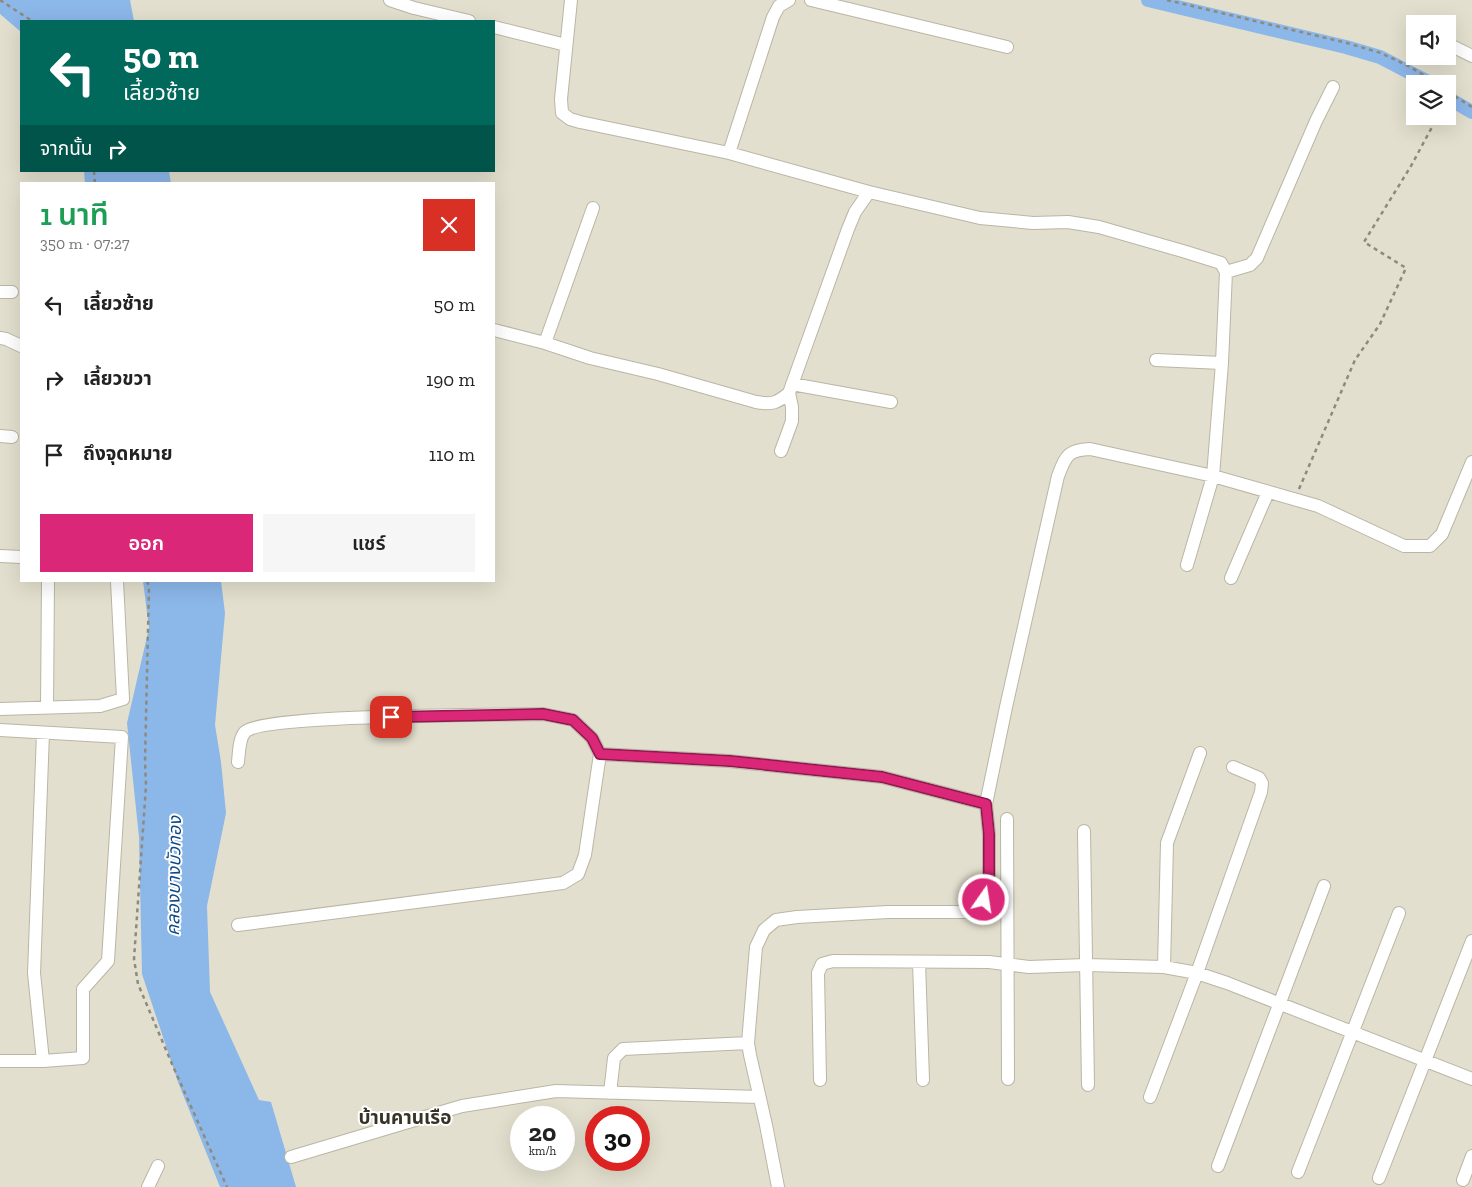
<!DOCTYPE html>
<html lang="th">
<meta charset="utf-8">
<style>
:root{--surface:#fff;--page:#f6f6f6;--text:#222;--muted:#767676;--accent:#db2777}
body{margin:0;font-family:"Zilla Slab","Noto Sans Thai",serif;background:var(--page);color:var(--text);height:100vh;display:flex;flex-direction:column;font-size:19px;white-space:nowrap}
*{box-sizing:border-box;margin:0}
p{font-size:16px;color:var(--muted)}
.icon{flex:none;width:28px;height:28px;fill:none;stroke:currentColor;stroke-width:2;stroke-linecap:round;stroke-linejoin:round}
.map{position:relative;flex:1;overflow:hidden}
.sheet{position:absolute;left:20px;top:182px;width:475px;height:400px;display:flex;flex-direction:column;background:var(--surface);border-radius:0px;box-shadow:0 5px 20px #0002}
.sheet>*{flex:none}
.banner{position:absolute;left:20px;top:20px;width:475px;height:152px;border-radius:0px;box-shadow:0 5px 20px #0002;background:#00695c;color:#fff;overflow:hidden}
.fabs{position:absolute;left:1406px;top:15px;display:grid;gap:10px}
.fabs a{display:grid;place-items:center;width:50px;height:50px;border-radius:0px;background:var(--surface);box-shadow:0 5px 20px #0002;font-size:25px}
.speed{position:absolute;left:510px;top:1106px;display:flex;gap:10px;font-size:25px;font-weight:700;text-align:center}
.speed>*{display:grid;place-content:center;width:65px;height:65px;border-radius:50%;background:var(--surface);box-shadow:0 5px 20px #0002;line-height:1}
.speed small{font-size:12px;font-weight:400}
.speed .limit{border:8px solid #d22;background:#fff;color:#111}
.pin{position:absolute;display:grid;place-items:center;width:42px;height:42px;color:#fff;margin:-21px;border-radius:10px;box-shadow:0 2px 8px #0006}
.me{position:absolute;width:55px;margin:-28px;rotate:13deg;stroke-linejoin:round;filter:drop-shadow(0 0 4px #0008)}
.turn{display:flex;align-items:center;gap:18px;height:105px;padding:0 20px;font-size:22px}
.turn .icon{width:65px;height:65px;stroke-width:2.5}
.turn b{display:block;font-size:35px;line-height:42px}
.then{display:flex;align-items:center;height:48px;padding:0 20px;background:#0003;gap:10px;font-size:19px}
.round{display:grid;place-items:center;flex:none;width:52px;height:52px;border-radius:0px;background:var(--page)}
.summary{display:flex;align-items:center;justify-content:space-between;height:85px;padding:0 20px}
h1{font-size:30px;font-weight:600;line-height:38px;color:#1e9e55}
.button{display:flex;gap:10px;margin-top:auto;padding:10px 20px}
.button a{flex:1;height:58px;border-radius:0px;background:var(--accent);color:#fff;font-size:20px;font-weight:600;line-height:58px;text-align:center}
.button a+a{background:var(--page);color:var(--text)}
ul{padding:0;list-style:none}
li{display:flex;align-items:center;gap:15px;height:75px;padding:0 20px}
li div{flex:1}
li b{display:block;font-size:19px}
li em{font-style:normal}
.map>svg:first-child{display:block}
.water{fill:#8cb7e9}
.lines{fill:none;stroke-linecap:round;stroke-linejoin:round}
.canal{stroke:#8cb7e9;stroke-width:14}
.minor-casing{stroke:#bab6a6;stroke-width:14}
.path{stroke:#8d8a7e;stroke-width:2.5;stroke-dasharray:4 4;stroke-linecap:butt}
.minor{stroke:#fff;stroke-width:12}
.route-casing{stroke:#8e194d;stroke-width:12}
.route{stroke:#db2777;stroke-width:9}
.labels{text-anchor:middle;stroke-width:4;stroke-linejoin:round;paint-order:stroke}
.water-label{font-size:18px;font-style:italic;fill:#0c4985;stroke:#fff}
.quarter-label{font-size:19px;font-weight:bold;fill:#373427;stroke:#fff}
</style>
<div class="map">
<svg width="1472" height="1187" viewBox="0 0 1472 1187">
<rect width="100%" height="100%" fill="#e2dfce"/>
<path class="water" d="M 0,0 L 130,0 L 134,21 L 21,21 L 21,32 L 0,14 Z
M 84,171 L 169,171 L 171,184 L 85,184 Z
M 143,581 L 221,581 L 225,613 L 215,725 L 221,762 L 226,813 L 207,906 L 210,992 L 259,1100 L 271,1102 L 296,1187 L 220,1187 L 178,1082 L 142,974 L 139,837 L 127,723 L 149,628 Z"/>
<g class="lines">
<path class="canal" d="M 1148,0 L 1346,47 L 1380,57 L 1432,84
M 1448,97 L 1453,101 L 1472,112"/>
<defs>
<path id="minor" d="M 390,0 L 414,8 L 469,21
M 571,0 L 561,99 L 562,113 L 570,119 L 580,122 L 729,153 L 869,192 L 980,218 L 1033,223 L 1068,222 L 1099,227 L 1186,252 L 1221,263 L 1226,272 L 1222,363 L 1213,476 L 1187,565
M 811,0 L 1007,47
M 494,27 L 566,45
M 1448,44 L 1472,56
M 729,153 L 773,17 L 779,6 L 789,0
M 1226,272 L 1250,265 L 1257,258 L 1316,121 L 1333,87
M 0,292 L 12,292
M 494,330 L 545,343 L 590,358 L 658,374 L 756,402 C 772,405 777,403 789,393 L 848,229 L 855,212 L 869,192
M 0,338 L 6,339 L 21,346
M 545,343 L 593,208
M 1156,360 L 1222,363
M 792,384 L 891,402
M 0,436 L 12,437
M 781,451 L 792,421 L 792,407 L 789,393
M 0,556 L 21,557
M 1231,578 L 1268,492
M 47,708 L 48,581
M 0,709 L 100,706 L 123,699 L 117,581
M 0,730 L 122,737 L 108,961 L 83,989 L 83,1058 L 43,1061 L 0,1061
M 600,754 L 729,761 L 882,777 L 986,804
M 1007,819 L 1008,1079
M 1084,831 L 1088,1085
M 238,925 L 563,883 L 578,874 L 585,855 L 600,754 L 592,738 L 573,720 L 543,714 C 504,715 262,714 245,732 C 239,738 239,753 238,762
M 919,962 L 923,1080
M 1164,967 L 1167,843 L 1200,753
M 43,1061 L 34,973 L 43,733
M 820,1080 L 818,973 L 822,964 L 833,961 L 989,962 L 1029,967 L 1086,965 L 1164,967 L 1197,973 L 1227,983 L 1472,1079
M 610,1093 L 614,1058 L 623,1049 L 748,1043
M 1150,1097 L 1197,973 L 1261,792 L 1262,783 L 1259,778 L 1233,767
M 291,1157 L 462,1106 L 556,1091 L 759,1097
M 1218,1166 L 1324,886
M 1298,1172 L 1399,913
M 1379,1178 L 1472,941
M 1463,1180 L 1472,1156
M 148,1187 L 158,1166
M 778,1187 L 766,1125 L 750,1055 L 748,1043 L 756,947 L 764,930 L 776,920 L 797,917 L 888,912 L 973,912 L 984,900 L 989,882 L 989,834 L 986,804 L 1006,707 L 1058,476 C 1066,456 1067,450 1090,449 L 1213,476 L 1318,506 L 1404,546 L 1430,546 L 1442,534 L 1472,462"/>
</defs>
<use href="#minor" class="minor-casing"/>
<path class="path" d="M 0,0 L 32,21
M 1167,0 L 1347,43 L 1381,53 L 1410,67 L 1439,84
M 1448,92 L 1472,107
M 94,171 L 95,184
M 1299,489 L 1355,360 L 1380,324 L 1406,268 L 1364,242 L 1411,166 L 1438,116
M 147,581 L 149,587 L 145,761 L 146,786 L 134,959 L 138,984 L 172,1064 L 227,1187"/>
<use href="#minor" class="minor"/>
</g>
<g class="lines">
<defs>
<path id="route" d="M 391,717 L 543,714 L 573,720 L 592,738 L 600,754 L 730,761 L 882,777 L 986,804 L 989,834 L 989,882 L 984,900"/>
</defs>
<use href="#route" class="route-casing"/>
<use href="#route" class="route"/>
</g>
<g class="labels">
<g class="water-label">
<text transform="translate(174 876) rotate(-89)" y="6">คลองบางบัวทอง</text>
</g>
<g class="quarter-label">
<text x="405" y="1124">บ้านคานเรือ</text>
</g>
</g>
</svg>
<div class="fabs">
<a><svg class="icon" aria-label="sound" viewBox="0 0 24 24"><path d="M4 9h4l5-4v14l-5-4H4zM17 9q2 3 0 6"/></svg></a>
<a><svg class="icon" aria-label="layers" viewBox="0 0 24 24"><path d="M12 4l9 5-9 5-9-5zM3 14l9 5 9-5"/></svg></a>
</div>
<div class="speed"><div>20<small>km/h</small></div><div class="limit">30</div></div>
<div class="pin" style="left:391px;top:717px;background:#d93025"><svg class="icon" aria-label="arrive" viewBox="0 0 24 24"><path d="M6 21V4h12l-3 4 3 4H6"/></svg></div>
<svg class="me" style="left:984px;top:900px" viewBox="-20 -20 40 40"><circle r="17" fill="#db2777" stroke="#fff" stroke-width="3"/><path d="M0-11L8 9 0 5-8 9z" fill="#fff"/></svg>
<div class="banner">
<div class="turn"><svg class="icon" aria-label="left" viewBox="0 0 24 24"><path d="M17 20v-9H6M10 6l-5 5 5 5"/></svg><div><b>50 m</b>เลี้ยวซ้าย</div></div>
<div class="then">จากนั้น<svg class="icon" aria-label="right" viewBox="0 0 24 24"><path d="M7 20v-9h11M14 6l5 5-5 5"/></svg></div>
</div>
<section class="sheet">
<div class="summary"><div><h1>1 นาที</h1><p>350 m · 07:27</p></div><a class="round" style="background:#d93025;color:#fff"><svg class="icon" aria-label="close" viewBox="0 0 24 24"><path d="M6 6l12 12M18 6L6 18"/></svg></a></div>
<ul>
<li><svg class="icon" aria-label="left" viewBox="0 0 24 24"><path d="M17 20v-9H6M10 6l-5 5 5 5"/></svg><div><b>เลี้ยวซ้าย</b></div><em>50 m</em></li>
<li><svg class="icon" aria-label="right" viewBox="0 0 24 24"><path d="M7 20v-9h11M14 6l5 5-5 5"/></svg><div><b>เลี้ยวขวา</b></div><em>190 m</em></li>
<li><svg class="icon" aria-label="arrive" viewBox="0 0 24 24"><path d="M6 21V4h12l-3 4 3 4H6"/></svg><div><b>ถึงจุดหมาย</b></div><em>110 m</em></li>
</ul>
<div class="button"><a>ออก</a><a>แชร์</a></div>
</section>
</div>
